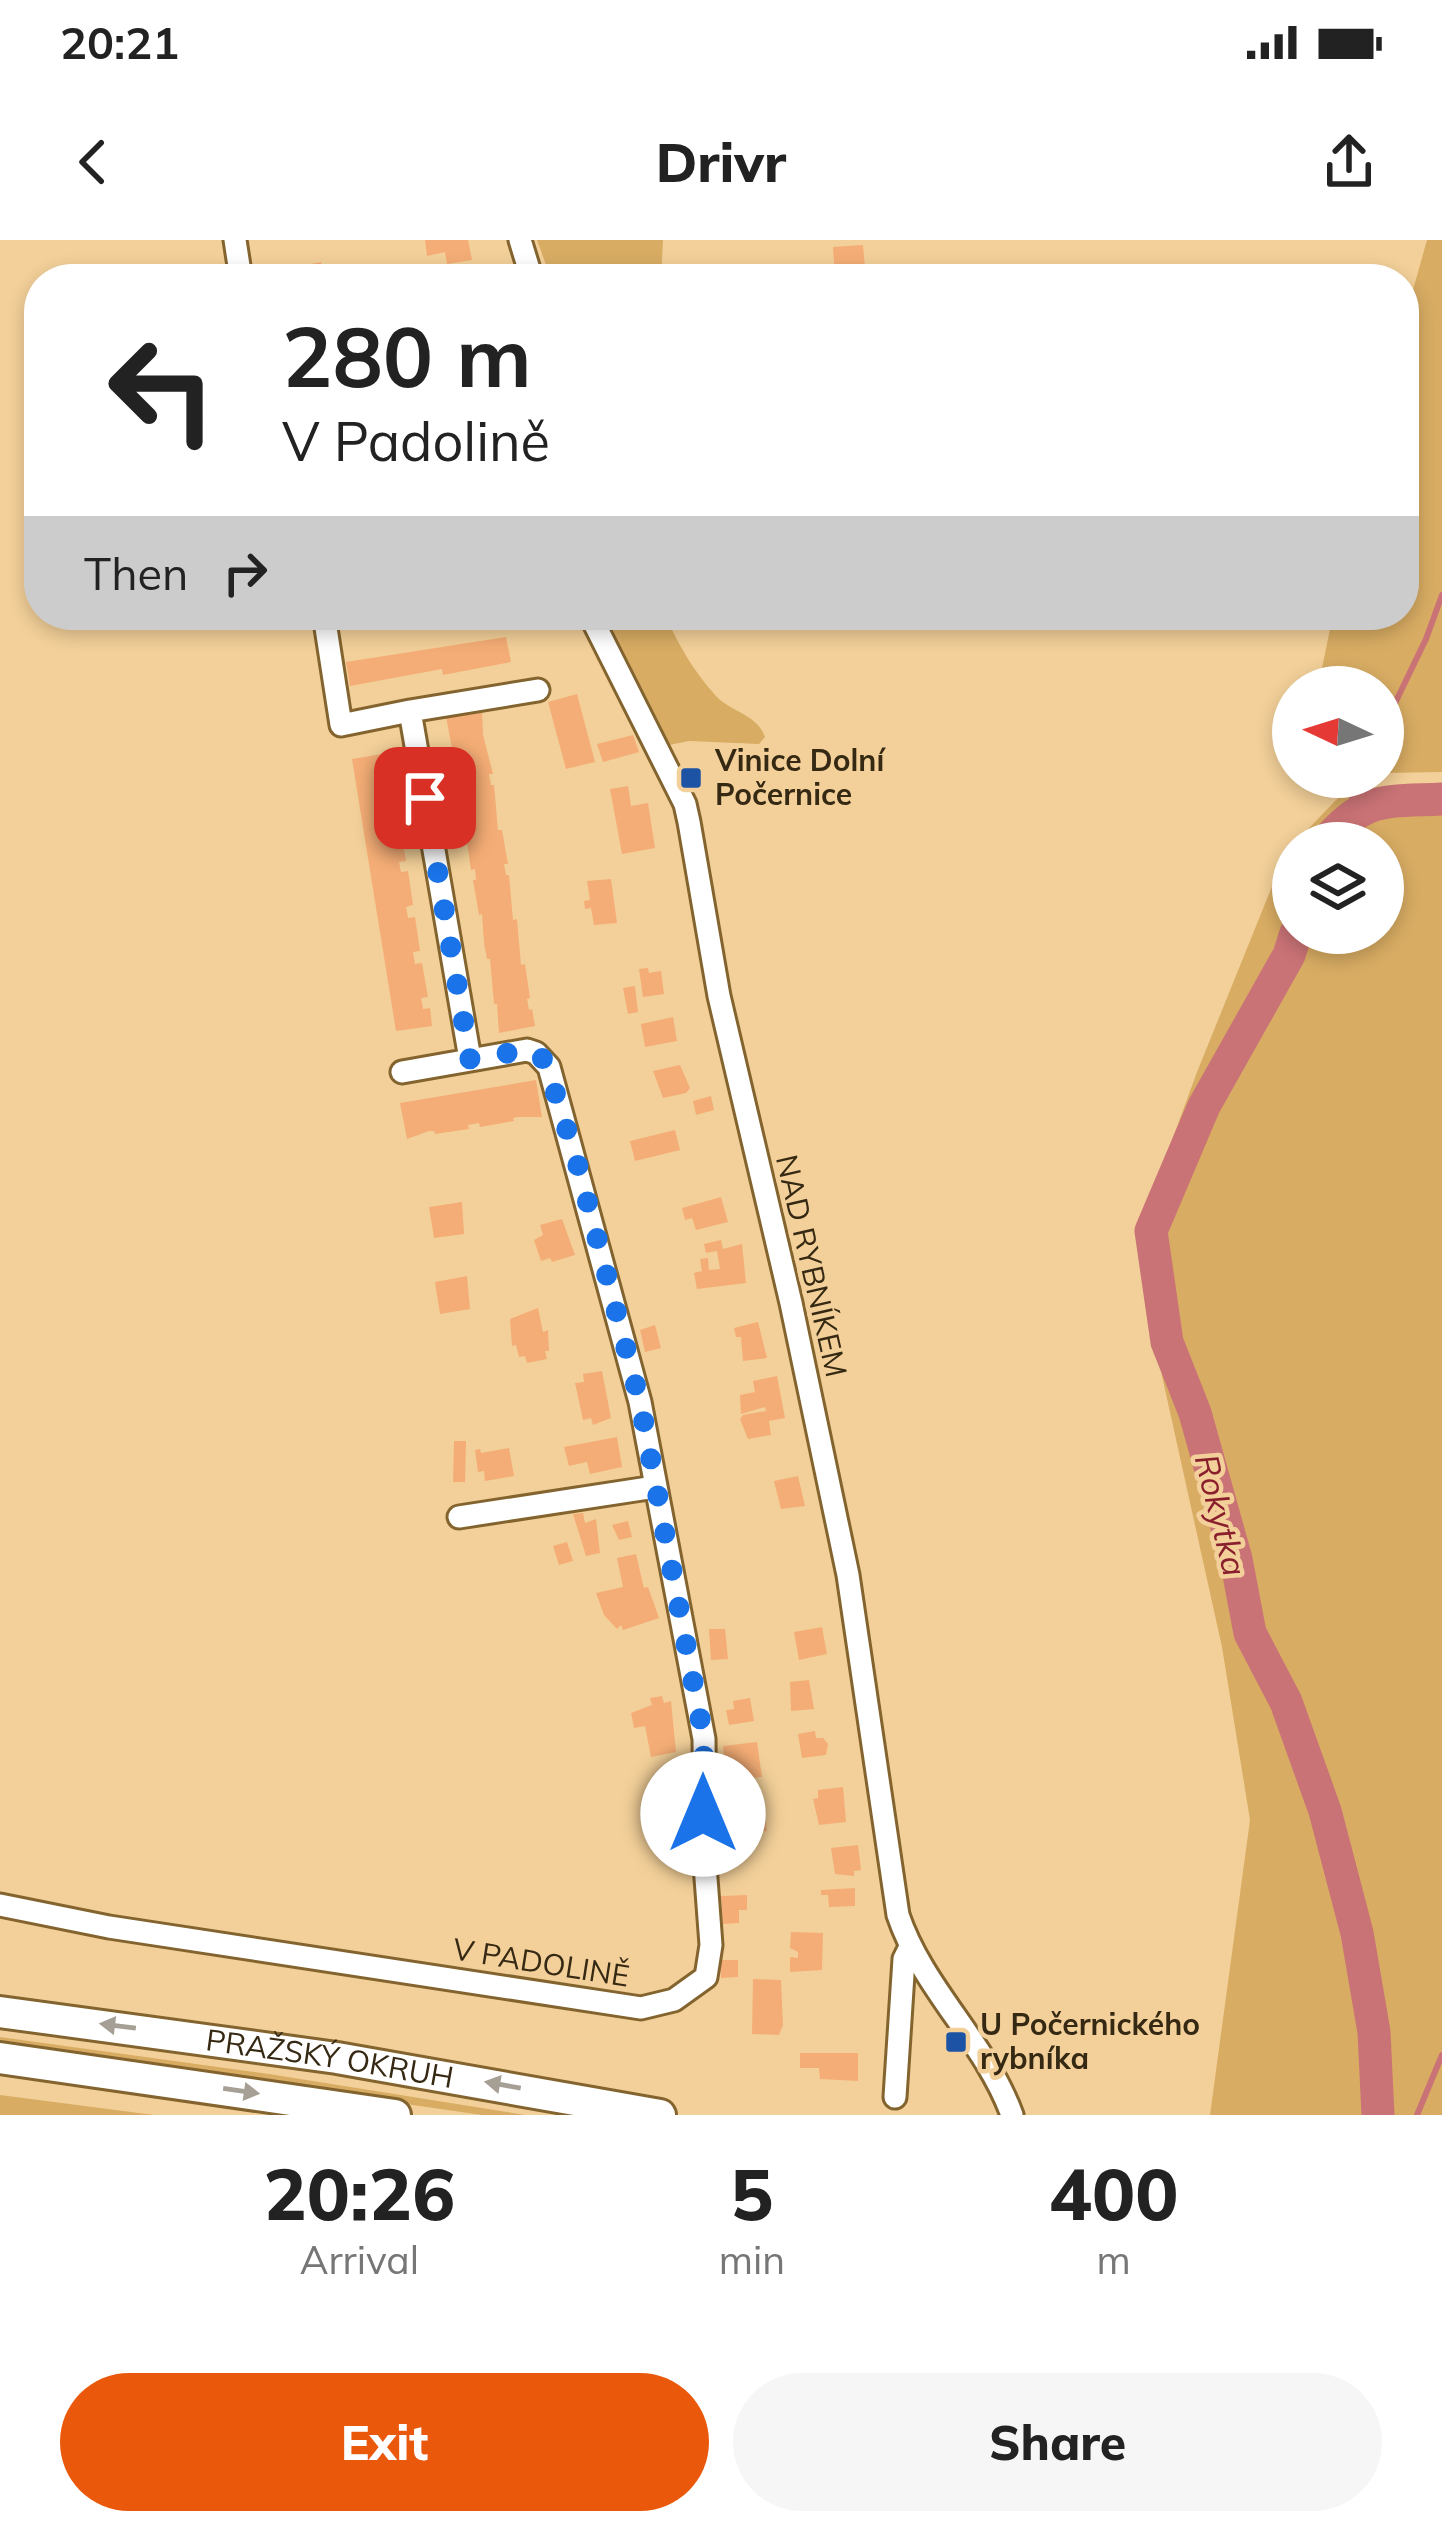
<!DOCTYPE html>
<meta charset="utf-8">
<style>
:root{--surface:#fff;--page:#f6f6f6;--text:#222;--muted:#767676;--accent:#ea580c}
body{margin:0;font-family:Mulish,sans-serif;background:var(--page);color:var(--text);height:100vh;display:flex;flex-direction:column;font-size:45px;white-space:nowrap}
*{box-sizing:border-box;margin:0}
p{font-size:39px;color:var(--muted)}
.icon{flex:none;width:66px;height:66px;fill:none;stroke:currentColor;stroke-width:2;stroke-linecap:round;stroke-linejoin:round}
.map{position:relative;height:1875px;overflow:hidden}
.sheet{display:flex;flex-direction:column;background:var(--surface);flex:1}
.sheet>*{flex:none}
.guide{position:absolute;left:24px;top:24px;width:1395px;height:366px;border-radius:48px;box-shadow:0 6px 18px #0003;background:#fff;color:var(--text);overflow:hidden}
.needle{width:78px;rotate:274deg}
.fabs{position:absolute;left:1272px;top:426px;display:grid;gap:24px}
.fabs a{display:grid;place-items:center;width:132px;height:132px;border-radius:50%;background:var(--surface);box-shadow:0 6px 18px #0003;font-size:60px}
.pin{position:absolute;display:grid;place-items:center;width:102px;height:102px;color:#fff;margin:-51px;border-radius:24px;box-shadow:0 6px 18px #0006}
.me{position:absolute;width:132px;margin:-66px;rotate:0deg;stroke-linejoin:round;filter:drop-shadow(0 0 9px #0008)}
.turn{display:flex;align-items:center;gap:42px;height:252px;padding:0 60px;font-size:54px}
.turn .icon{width:156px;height:156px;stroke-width:2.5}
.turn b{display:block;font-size:84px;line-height:102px}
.then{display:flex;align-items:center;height:114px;padding:0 60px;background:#0003;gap:24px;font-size:45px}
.eta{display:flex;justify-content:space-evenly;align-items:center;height:204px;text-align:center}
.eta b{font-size:72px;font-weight:800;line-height:84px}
.primary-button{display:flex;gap:24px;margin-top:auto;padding:24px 60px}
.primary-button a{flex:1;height:138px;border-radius:72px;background:var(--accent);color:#fff;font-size:48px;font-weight:800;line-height:138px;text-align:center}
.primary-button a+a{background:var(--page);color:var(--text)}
.status{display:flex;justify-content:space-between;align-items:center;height:84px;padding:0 60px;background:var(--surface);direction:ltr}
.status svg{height:33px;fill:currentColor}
header{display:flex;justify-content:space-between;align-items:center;height:156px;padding:0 60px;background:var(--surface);font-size:54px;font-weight:800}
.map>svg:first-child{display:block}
.green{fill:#d8ac63;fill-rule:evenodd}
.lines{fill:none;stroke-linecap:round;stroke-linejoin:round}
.stream{stroke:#ca7376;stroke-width:6}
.river{stroke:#ca7376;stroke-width:33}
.building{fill:#f4ad76}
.minor-casing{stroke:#83642f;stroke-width:27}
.highway-casing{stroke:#83642f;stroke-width:36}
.minor{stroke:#fff;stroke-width:21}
.highway{stroke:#fff;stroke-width:30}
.oneway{fill:#a59f95}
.route{stroke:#1a73e8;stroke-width:21;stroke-dasharray:0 37.8}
.poi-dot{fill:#1c53a5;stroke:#f3d099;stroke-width:4.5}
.labels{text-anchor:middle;stroke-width:9;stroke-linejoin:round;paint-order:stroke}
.poi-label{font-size:30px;font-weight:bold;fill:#362913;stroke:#f3d099;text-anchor:start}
.street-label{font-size:30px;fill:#362913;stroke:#f3d099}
.water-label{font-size:33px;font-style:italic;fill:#891f2d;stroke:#f3d099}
</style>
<div class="status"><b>20:21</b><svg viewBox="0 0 49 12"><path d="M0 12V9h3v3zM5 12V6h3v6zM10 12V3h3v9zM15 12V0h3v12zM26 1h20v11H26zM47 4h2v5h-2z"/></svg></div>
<header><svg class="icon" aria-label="back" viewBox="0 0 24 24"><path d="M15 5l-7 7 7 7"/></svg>Drivr<svg class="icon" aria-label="share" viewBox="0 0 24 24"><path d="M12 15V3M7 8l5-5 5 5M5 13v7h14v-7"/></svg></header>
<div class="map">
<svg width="1442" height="1875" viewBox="0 0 1442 1875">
<rect width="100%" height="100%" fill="#f3d099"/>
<path class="green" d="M 537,0 L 663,0 L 661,39 L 551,39 Z
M 1427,0 L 1442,0 L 1442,532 L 1383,533 L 1383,447 L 1318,447 L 1333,375 L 1404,375 L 1404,82 Z
M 605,375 L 665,375 C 678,404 694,432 716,456 C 731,472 758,475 765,497 L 759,504 L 689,501 L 669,505 L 633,439 Z
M 1442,550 L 1442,1875 L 1210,1875 L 1250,1580 L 1222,1407 L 1162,1136 L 1141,985 L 1197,832 L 1286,612 L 1338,558 ZM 1293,603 L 1383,603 L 1383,693 L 1293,693 Z
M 0,1797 L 269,1834 L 525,1875 L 482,1875 L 0,1805 Z
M 0,1855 L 154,1875 L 0,1875 Z"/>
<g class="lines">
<path class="stream" d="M 1383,488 L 1426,399 L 1442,355
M 1349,574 L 1352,559
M 1417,1875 L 1442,1815"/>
<path class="river" d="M 1325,603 C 1364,556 1384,562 1442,559
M 1296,693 L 1289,715 L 1204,866 L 1151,991 L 1167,1102 L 1195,1173 L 1236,1319 L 1250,1393 L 1286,1462 L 1325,1571 L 1357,1693 L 1374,1792 L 1378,1875"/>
</g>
<path class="building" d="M 425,0 L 468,0 L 472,20 L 447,24 L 445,12 L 427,16 Z
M 863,5 L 866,39 L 835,39 L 833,7 Z
M 321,22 L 324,39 L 288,39 L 286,29 Z
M 506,397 L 511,422 L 443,435 L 442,429 L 350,446 L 346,422 Z
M 577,454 L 595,522 L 566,529 L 548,462 Z
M 482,471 L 483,495 L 493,534 L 489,534 L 491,545 L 494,545 L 498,590 L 502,590 L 508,624 L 504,624 L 506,635 L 509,635 L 513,680 L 517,679 L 521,725 L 525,724 L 530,758 L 527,759 L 529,770 L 532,769 L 535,786 L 499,793 L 497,764 L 494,764 L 490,719 L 487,719 L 484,703 L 482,674 L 479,675 L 473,640 L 476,640 L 475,629 L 471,630 L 466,596 L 469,595 L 446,477 Z
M 633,495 L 639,512 L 603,522 L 597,504 Z
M 388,513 L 391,531 L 384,532 L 386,543 L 393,542 L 398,575 L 391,576 L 393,588 L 400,586 L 406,621 L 399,622 L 401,632 L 408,631 L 413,665 L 406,667 L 407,672 L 408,678 L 415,677 L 420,711 L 413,712 L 415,724 L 422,723 L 428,757 L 421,758 L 422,763 L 423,769 L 430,768 L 432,786 L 396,791 L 352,519 Z
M 628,546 L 631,566 L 648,563 L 655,608 L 622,614 L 610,549 Z
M 611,639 L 617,683 L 594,685 L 591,668 L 585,669 L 584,661 L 590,660 L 587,641 Z
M 648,728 L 649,733 L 661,731 L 664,754 L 643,757 L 639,729 Z
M 635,746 L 638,772 L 628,774 L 623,748 Z
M 673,777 L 677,801 L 645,807 L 641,784 Z
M 680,825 L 690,848 L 686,853 L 663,858 L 653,831 Z
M 536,840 L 542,877 L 519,877 L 513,878 L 514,881 L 480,887 L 479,883 L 468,885 L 469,889 L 435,894 L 434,891 L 429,891 L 407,899 L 400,863 Z
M 711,856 L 714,870 L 696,875 L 693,861 Z
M 675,890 L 680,910 L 635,921 L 630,901 Z
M 721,957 L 728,982 L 696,990 L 692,978 L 685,980 L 682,968 Z
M 462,962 L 464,994 L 434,998 L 429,967 Z
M 562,979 L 575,1015 L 552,1022 L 550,1018 L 541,1021 L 534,1000 L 543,995 L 540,985 Z
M 721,1000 L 723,1009 L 742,1004 L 746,1043 L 697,1049 L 694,1033 L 702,1031 L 700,1019 L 708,1018 L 709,1030 L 720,1029 L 717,1011 L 706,1013 L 704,1004 Z
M 467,1036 L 470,1069 L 440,1074 L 435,1042 Z
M 538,1068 L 543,1092 L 548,1090 L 549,1111 L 545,1111 L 547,1119 L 527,1123 L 525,1116 L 519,1117 L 516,1105 L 512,1106 L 510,1079 Z
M 758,1082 L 767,1118 L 743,1121 L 741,1097 L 736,1097 L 734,1088 Z
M 655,1085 L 661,1108 L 645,1112 L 640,1090 Z
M 602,1131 L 611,1178 L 593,1185 L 591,1178 L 583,1180 L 575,1143 L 584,1142 L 583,1134 Z
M 777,1136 L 785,1178 L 769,1181 L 771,1195 L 748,1199 L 740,1179 L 743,1175 L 766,1171 L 765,1167 L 741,1174 L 740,1155 L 755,1152 L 753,1141 Z
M 617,1197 L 622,1227 L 590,1234 L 587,1222 L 569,1226 L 564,1207 Z
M 454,1201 L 466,1201 L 465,1242 L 453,1242 Z
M 509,1208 L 514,1236 L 485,1241 L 484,1231 L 478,1232 L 475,1210 L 480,1209 L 481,1213 Z
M 798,1236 L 805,1266 L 781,1269 L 774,1241 Z
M 583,1273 L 585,1283 L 596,1279 L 600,1313 L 586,1316 L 573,1274 Z
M 628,1281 L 632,1297 L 619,1300 L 612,1285 Z
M 567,1302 L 573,1321 L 559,1325 L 553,1306 Z
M 636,1314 L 644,1348 L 648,1347 L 659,1378 L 623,1390 L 621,1385 L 617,1389 L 604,1375 L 596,1353 L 623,1347 L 617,1318 Z
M 822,1387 L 827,1414 L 799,1420 L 794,1392 Z
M 709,1389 L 725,1389 L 728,1419 L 711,1420 Z
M 809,1440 L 814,1469 L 791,1471 L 790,1442 Z
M 662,1456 L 664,1463 L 671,1461 L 676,1512 L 651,1517 L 645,1486 L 634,1488 L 631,1473 L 652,1465 L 650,1458 Z
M 750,1458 L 754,1481 L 729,1485 L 726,1470 L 734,1469 L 733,1461 Z
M 815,1491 L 816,1498 L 823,1498 L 828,1504 L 826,1515 L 802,1518 L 798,1494 Z
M 757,1502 L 762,1537 L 733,1540 L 731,1527 L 725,1528 L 723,1506 Z
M 843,1547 L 846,1582 L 819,1585 L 813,1559 L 818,1558 L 818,1550 Z
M 761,1555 L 767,1591 L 731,1597 L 723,1561 Z
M 858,1605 L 861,1630 L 854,1631 L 854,1636 L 835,1634 L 831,1608 Z
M 855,1648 L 855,1666 L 829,1667 L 828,1655 L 821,1655 L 821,1650 Z
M 747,1655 L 747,1670 L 739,1670 L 739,1683 L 723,1684 L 721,1656 Z
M 791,1692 L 823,1693 L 822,1730 L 790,1732 L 790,1717 L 798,1718 L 798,1712 L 790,1708 Z
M 720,1720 L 738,1720 L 738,1737 L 721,1738 Z
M 753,1739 L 781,1740 L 783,1785 L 779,1795 L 752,1794 Z
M 800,1813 L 858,1813 L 858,1841 L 820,1839 L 819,1828 L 800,1828 Z"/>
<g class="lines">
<defs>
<path id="minor" d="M 235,0 L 241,39
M 520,0 L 532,39
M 324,375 L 341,485 L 410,471 L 470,819
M 590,375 L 685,564 L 689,582 L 719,756 L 791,1063 L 848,1335 L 898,1675 C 923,1749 985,1801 1012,1875
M 410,471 L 538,450
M 459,1277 L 655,1247
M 0,1665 L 109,1687 L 641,1768 L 674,1760 L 706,1737 L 711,1705 L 705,1625 L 704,1499 L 640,1162 L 549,827 L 536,813 L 527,810 L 402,832
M 895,1857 L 904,1719 L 909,1709"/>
<g id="highway">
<path id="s1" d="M 0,1772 L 337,1818 L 660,1875"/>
<path d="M 0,1818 L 395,1875"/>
</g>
</defs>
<use href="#minor" class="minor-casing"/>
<use href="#highway" class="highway-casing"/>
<use href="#minor" class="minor"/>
<use href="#highway" class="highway"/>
</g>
<defs><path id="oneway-solid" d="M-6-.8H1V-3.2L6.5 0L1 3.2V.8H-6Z" transform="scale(3)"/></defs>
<g class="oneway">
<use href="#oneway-solid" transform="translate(118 1786) rotate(-173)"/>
<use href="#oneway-solid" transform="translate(503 1845) rotate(-170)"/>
<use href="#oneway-solid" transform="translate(241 1851) rotate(8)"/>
</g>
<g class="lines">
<path class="route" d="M 425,558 L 470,819 L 527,810 L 545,820 L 577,922 L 640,1162 L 704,1499 L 703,1574"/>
</g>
<g class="poi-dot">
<rect x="679" y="526" width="24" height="24" rx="6"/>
<rect x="944" y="1790" width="24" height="24" rx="6"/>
</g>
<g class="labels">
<g class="poi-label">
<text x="715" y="531">Vinice Dolní<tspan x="715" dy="34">Počernice</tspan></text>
<text x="980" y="1795">U Počernického<tspan x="980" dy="34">rybníka</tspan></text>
</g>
<g class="street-label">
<text transform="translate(811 1026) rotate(77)" y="10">NAD RYBNÍKEM</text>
<text transform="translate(541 1723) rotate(9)" y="10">V PADOLINĚ</text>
<text dy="10" stroke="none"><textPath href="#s1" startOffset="333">PRAŽSKÝ OKRUH</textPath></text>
</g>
<g class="water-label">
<text transform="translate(1221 1275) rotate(76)" y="12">Rokytka</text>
</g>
</g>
</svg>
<div class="fabs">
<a><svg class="needle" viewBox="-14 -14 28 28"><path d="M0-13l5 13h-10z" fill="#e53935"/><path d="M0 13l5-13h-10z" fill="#767676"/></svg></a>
<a><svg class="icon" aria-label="layers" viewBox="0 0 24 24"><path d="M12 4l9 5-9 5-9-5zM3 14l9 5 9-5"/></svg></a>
</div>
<div class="pin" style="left:425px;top:558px;background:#d93025"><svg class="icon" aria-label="arrive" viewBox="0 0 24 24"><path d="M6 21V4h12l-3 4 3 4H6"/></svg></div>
<svg class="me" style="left:703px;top:1574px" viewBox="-20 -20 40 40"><circle r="19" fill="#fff"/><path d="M0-13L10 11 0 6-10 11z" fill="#1a73e8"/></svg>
<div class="guide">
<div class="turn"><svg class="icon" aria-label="left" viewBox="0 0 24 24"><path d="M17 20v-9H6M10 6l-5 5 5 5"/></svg><div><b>280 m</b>V Padolině</div></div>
<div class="then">Then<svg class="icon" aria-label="right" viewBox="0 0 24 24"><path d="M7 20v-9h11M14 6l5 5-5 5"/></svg></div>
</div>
</div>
<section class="sheet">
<div class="eta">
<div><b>20:26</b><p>Arrival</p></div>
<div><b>5</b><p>min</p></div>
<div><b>400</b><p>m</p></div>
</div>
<div class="primary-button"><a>Exit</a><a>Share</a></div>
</section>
